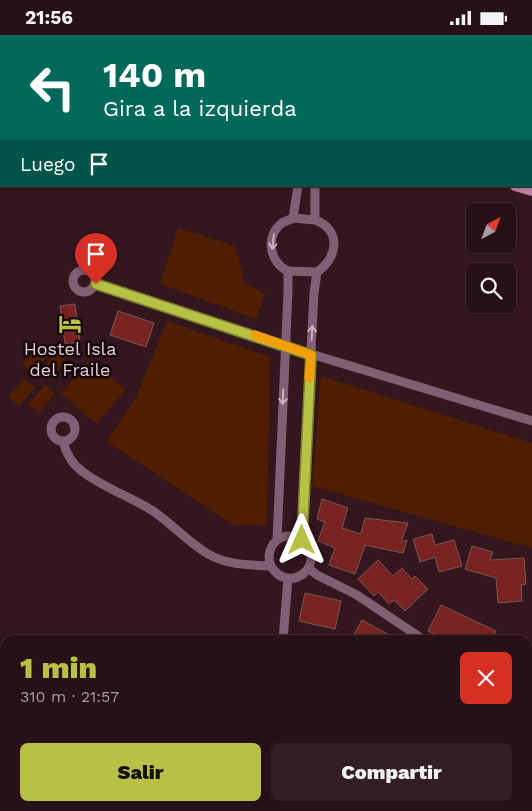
<!DOCTYPE html>
<html lang="es">
<meta charset="utf-8">
<style>
:root{--surface:#271016;--page:#331e23;--text:#f1f3f6;--muted:#a49da1;--line:#433035;--accent:#b9c046}
body{margin:0;font-family:"Work Sans",sans-serif;background:var(--page);color:var(--text);height:100vh;display:flex;flex-direction:column;font-size:19px;white-space:nowrap}
*{box-sizing:border-box;margin:0}
p{font-size:16px;color:var(--muted)}
.icon{flex:none;width:28px;height:28px;fill:none;stroke:currentColor;stroke-width:2;stroke-linecap:round;stroke-linejoin:round}
.map{position:relative;flex:1;overflow:hidden}
.sheet{position:absolute;left:0px;top:600px;width:532px;height:176px;display:flex;flex-direction:column;background:var(--surface);border-radius:15px 15px 0 0;box-shadow:0 1px 4px #0004,0 0 0 1px var(--line)}
.sheet>*{flex:none}
.banner{position:absolute;left:0px;top:0px;width:532px;height:152px;box-shadow:0 1px 4px #0004,0 0 0 1px var(--line);background:#00695c;color:#fff;overflow:hidden}
.needle{width:32px;rotate:41deg}
.buttons{position:absolute;left:466px;top:168px;display:grid;gap:10px}
.buttons a{display:grid;place-items:center;width:50px;height:50px;border-radius:8px;background:var(--surface);box-shadow:0 1px 4px #0004,0 0 0 1px var(--line);font-size:25px}
.pin{position:absolute;display:grid;place-items:center;width:42px;height:42px;color:#fff;margin:-51px -21px;border-radius:50% 50% 50% 0;rotate:-45deg;box-shadow:0 0 5px #0007}
.pin .icon{rotate:45deg}
.me{position:absolute;width:55px;margin:-28px;rotate:0deg;stroke-linejoin:round;filter:drop-shadow(0 0 4px #0008)}
.turn{display:flex;align-items:center;gap:18px;height:105px;padding:0 20px;font-size:22px}
.turn .icon{width:65px;height:65px;stroke-width:2.5}
.turn b{display:block;font-size:35px;line-height:42px}
.then{display:flex;align-items:center;height:48px;padding:0 20px;background:#0003;gap:10px;font-size:19px}
.round{display:grid;place-items:center;flex:none;width:52px;height:52px;border-radius:8px;background:var(--page)}
.summary{display:flex;align-items:center;justify-content:space-between;height:85px;padding:0 20px}
h1{font-size:30px;font-weight:800;line-height:38px;color:var(--accent)}
.action{display:flex;gap:10px;margin-top:auto;padding:10px 20px}
.action a{flex:1;height:58px;border-radius:8px;background:var(--accent);color:#111;font-size:20px;font-weight:800;line-height:58px;text-align:center}
.action a+a{background:var(--page);color:var(--text)}
.status{display:flex;justify-content:space-between;align-items:center;height:35px;padding:0 25px;background:var(--surface);direction:ltr}
.status svg{height:14px;fill:currentColor}
.map>svg:first-child{display:block}
.green{fill:#4f1d00}
.building{fill:#782321;stroke:#7b5753}
.lines{fill:none;stroke-linecap:round;stroke-linejoin:round}
.street{stroke:#825f74;stroke-width:9}
.secondary{stroke:#b982a4;stroke-width:10}
.oneway{stroke:#cab2ba}
.route-casing{stroke:#787d2e;stroke-width:12}
.route{stroke:#b9c046;stroke-width:9}
.slow{stroke:#f59e0b;stroke-width:9}
.labels{text-anchor:middle;stroke-width:5;stroke-linejoin:round;paint-order:stroke}
.poi-label{font-size:18px;fill:#e2cdd2;stroke:#13070a}
</style>
<div class="status"><b>21:56</b><svg viewBox="0 0 49 12"><path d="M0 12V9h3v3zM5 12V6h3v6zM10 12V3h3v9zM15 12V0h3v12zM26 1h20v11H26zM47 4h2v5h-2z"/></svg></div>
<div class="map">
<svg width="532" height="776" viewBox="0 0 532 776">
<rect width="100%" height="100%" fill="#34161e"/>
<path class="green" d="M 178,193 L 235,211 L 245,248 L 265,259 L 256,284 L 160,249 Z
M 167,286 L 270,322 L 267,490 L 233,490 L 107,407 L 136,362 Z
M 38,311 L 48,320 L 32,338 L 22,329 Z
M 56,316 L 66,325 L 50,344 L 40,335 Z
M 91,324 L 126,355 L 96,389 L 61,358 Z
M 321,341 L 532,408 L 532,513 L 312,451 Z
M 24,344 L 35,353 L 19,371 L 8,362 Z
M 45,350 L 55,359 L 39,378 L 28,369 Z"/>
<path class="building" d="M 75,269 L 80,307 L 65,309 L 60,271 Z
M 118,276 L 154,288 L 146,312 L 110,300 Z
M 322,464 L 348,473 L 342,493 L 361,499 L 365,483 L 408,488 L 401,507 L 407,505 L 403,518 L 364,510 L 365,511 L 355,539 L 329,530 L 335,513 L 318,506 L 325,487 L 317,484 Z
M 432,499 L 435,510 L 454,505 L 462,531 L 439,537 L 435,522 L 420,527 L 413,504 Z
M 472,511 L 493,517 L 490,525 L 524,523 L 526,549 L 521,550 L 522,566 L 498,568 L 496,543 L 465,534 Z
M 378,525 L 393,541 L 402,533 L 412,544 L 415,541 L 428,554 L 405,576 L 394,565 L 389,569 L 378,557 L 374,561 L 358,544 Z
M 305,558 L 341,566 L 335,594 L 299,586 Z
M 441,570 L 496,596 L 492,605 L 447,605 L 428,596 Z
M 362,585 L 398,605 L 351,605 Z"/>
<g class="lines">
<path class="street" d="M 293,183 L 315,185
M73 246a11 11 0 1 1 22 0a11 11 0 1 1-22 0Z
M 288,236 L 317,237
M 96,249 L 311,319 L 532,386
M51 394a12 12 0 1 1 24 0a12 12 0 1 1-24 0Z
M 63,406 C 66,418 73,430 83,437 C 104,453 131,462 153,476 C 172,489 188,507 208,519 C 227,530 249,530 271,531
M 301,504 L 314,258 L 317,237 C 338,223 342,195 315,185 L 315,151
M 277,505 C 301,490 324,522 303,539 C 281,555 256,524 277,505 L 288,257 L 288,236 C 269,227 265,201 282,188 C 285,186 290,185 293,183 L 298,151
M 308,533 L 317,540 L 357,560 L 424,605
M 283,605 L 288,543
M 528,648 L 532,650
M 463,771 L 466,776"/>
<path class="secondary" d="M 163,0 L 166,1
M 515,151 L 532,156"/>
</g>
<defs><path id="oneway-shaft" d="M-6 0H5M1.5-3L5.5 0L1.5 3" fill="none" stroke-width="1.6" stroke-linecap="round" stroke-linejoin="round" transform="scale(1.25)"/></defs>
<g class="oneway">
<use href="#oneway-shaft" transform="translate(273 207) rotate(97)"/>
<use href="#oneway-shaft" transform="translate(312 298) rotate(-87)"/>
<use href="#oneway-shaft" transform="translate(283 362) rotate(92)"/>
</g>
<g class="lines">
<defs>
<path id="route" d="M 96,249 L 311,320 L 302,505"/>
</defs>
<use href="#route" class="route-casing"/>
<use href="#route" class="route"/>
<path class="slow" d="M 255,300 L 311,320 L 309,343"/>
</g>
<defs>
<symbol id="hotel-bare" viewBox="-9 -9 18 18"><path d="M-6-4.5h1.5V1H6V5H4.5V3h-9V5H-6ZM-4 0a1.8 1.8 0 1 1 3.6 0ZM.5 0V-2.5h3Q6-2.5 6 0Z" fill="#b9c046" stroke="#13070a" stroke-width="2.5" paint-order="stroke"/></symbol>
</defs>
<g fill-rule="evenodd">
<use href="#hotel-bare" x="54" y="273" width="32" height="32"/>
</g>
<g class="labels">
<g class="poi-label">
<text x="70" y="320">Hostel Isla<tspan x="70" dy="21">del Fraile</tspan></text>
</g>
</g>
</svg>
<div class="buttons">
<a><svg class="needle" viewBox="-14 -14 28 28"><path d="M0-13l5 13h-10z" fill="#e53935"/><path d="M0 13l5-13h-10z" fill="#a49da1"/></svg></a>
<a><svg class="icon" aria-label="search" viewBox="0 0 24 24"><circle cx="10" cy="10" r="6"/><path d="M15 15l6 6"/></svg></a>
</div>
<div class="pin" style="left:96px;top:249px;background:#d93025"><svg class="icon" aria-label="arrive" viewBox="0 0 24 24"><path d="M6 21V4h12l-3 4 3 4H6"/></svg></div>
<svg class="me" style="left:302px;top:505px" viewBox="-20 -20 40 40"><path d="M0-17L14 15 0 8-14 15z" fill="#b9c046" stroke="#fff" stroke-width="4"/></svg>
<div class="banner">
<div class="turn"><svg class="icon" aria-label="left" viewBox="0 0 24 24"><path d="M17 20v-9H6M10 6l-5 5 5 5"/></svg><div><b>140 m</b>Gira a la izquierda</div></div>
<div class="then">Luego<svg class="icon" aria-label="arrive" viewBox="0 0 24 24"><path d="M6 21V4h12l-3 4 3 4H6"/></svg></div>
</div>
<section class="sheet">
<div class="summary"><div><h1>1 min</h1><p>310 m · 21:57</p></div><a class="round" style="background:#d93025;color:#fff"><svg class="icon" aria-label="close" viewBox="0 0 24 24"><path d="M6 6l12 12M18 6L6 18"/></svg></a></div>
<div class="action"><a>Salir</a><a>Compartir</a></div>
</section>
</div>
